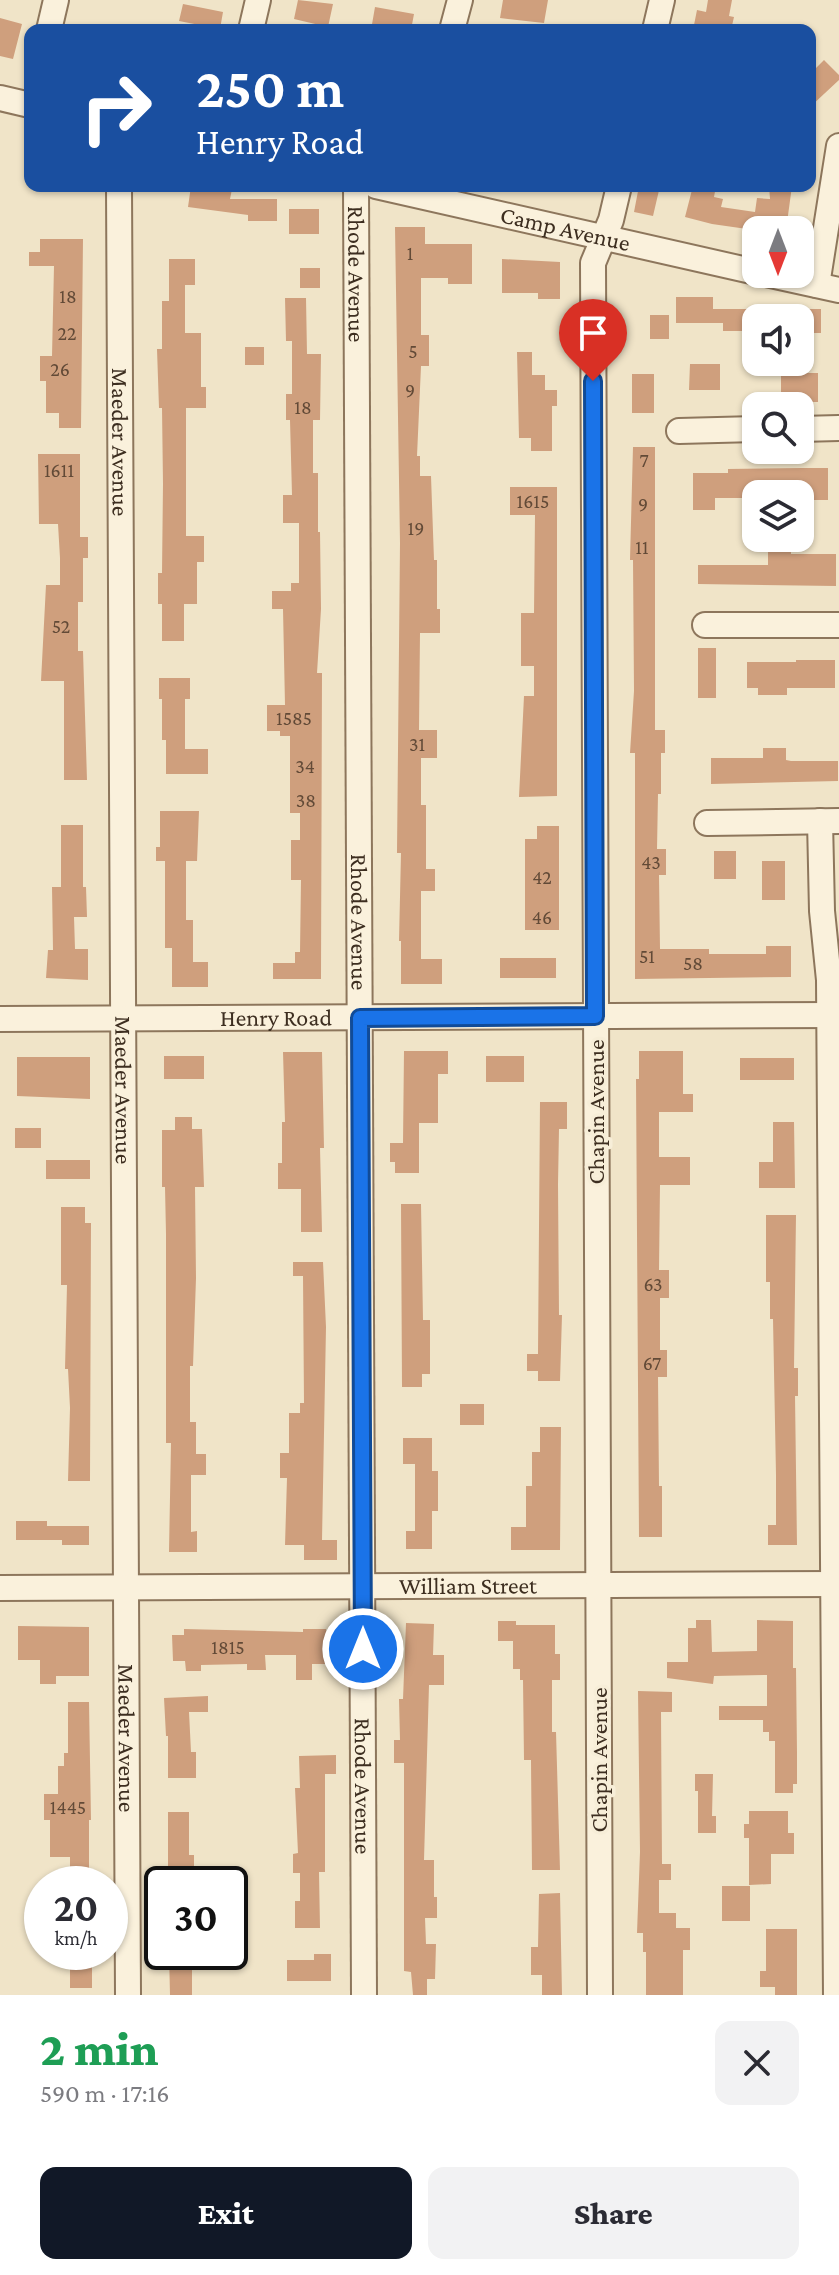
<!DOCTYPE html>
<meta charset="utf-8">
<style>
:root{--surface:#fff;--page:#f2f2f3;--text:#2b2b33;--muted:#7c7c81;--accent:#111827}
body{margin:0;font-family:"Crimson Pro",serif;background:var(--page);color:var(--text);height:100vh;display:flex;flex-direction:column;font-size:30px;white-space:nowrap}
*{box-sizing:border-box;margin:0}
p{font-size:26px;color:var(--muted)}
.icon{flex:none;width:44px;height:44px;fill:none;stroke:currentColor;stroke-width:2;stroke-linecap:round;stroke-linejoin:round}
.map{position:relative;height:1995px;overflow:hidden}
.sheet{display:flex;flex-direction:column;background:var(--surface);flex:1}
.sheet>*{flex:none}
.hud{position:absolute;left:24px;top:24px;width:792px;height:168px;border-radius:16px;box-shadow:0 2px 6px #0004;background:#1a4fa0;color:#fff;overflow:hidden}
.needle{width:52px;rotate:180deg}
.controls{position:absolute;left:742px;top:216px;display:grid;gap:16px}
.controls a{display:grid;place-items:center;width:72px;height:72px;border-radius:16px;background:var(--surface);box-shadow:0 2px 6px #0004;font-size:40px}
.speed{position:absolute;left:24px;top:1866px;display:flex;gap:16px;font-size:40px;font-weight:700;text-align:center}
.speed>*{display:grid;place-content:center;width:104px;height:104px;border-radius:50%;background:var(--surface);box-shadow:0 2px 6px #0004;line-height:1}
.speed small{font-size:20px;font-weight:400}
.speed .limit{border:4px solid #111;border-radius:12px;background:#fff;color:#111}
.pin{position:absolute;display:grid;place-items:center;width:68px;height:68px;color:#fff;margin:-82px -34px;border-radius:50% 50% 50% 0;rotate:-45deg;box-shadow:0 0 8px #0007}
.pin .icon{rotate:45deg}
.me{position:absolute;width:88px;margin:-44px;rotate:0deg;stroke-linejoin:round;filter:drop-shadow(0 0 6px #0008)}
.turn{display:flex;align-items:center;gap:28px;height:168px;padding:0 40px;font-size:36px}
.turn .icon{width:104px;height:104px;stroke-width:2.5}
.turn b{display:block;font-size:56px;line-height:68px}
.round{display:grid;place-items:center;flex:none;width:84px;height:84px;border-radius:16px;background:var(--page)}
.summary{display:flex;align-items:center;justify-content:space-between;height:136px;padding:0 40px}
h1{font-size:48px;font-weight:800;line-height:60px;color:#1e9e55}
.primary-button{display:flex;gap:16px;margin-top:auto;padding:16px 40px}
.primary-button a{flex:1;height:92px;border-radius:16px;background:var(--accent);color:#fff;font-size:32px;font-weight:800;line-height:92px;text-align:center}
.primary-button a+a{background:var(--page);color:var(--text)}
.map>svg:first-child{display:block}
.building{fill:#cf9f7d}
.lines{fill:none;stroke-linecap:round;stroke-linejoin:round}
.minor-casing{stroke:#8d765c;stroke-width:28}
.minor{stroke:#faf1dc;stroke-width:24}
.route-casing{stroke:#114b97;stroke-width:20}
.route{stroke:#1a73e8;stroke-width:14}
.labels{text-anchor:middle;stroke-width:7;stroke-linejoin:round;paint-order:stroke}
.number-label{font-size:20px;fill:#624a37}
.street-label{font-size:24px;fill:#3d2e20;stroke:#f7eed8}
</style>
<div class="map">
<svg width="839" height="1995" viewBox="0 0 839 1995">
<rect width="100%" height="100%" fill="#f0e4c8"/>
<path class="building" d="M 298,0 L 333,4 L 328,27 L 294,19 Z
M 503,0 L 548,0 L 544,23 L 500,18 Z
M 708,0 L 732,0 L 729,16 L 734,17 L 731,30 L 693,30 L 697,10 L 706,12 Z
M 183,4 L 223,12 L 220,29 L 179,21 Z
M 375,7 L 414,14 L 411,30 L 371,30 Z
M 0,18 L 22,24 L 13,59 L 0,56 Z
M 824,60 L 839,75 L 839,80 L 810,107 L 810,74 Z
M 191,186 L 232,189 L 230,199 L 277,199 L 277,221 L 248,221 L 248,215 L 188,207 Z
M 639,186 L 660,186 L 653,216 L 634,212 Z
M 693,186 L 716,186 L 714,197 L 723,199 L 721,207 L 755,212 L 757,198 L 770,199 L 769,186 L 792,186 L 786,230 L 754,230 L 712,224 L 685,217 Z
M 289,209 L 319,209 L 319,234 L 289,234 Z
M 395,227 L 425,227 L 425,244 L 472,244 L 472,284 L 448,284 L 448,278 L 421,278 L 421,335 L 429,335 L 429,366 L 421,366 L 417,456 L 420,456 L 420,476 L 431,476 L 434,560 L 437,560 L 437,609 L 440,609 L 440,633 L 420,633 L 419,730 L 437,730 L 437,758 L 421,758 L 421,805 L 426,805 L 426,869 L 435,869 L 435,891 L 421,891 L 421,959 L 442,959 L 442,984 L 401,984 L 401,941 L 399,941 L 401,853 L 397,853 L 400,543 Z
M 40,239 L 83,239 L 81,428 L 59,428 L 59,413 L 46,413 L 46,381 L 40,381 L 40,356 L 52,356 L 54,266 L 29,266 L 29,252 L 40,252 Z
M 169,259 L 195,259 L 195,285 L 185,285 L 185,333 L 201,333 L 201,387 L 206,387 L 206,408 L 186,408 L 186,536 L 204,536 L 204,562 L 197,562 L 197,604 L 184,604 L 184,641 L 162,641 L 162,604 L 158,604 L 158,573 L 162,573 L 163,484 L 162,408 L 159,408 L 157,349 L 162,349 L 162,301 L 169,301 Z
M 502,259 L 560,262 L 560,299 L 538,299 L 538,293 L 502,293 Z
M 300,268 L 320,268 L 320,288 L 300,288 Z
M 676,297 L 713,297 L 713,309 L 751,309 L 751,331 L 723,331 L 723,323 L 676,323 Z
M 285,298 L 306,298 L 307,354 L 321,354 L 320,420 L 313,420 L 313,473 L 318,473 L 318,532 L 320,532 L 321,609 L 317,673 L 322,673 L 321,979 L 273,979 L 273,963 L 295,963 L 295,952 L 300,952 L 301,880 L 291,880 L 291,840 L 300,840 L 300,813 L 290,813 L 290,736 L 280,736 L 280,731 L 267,731 L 267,705 L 285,705 L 283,609 L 272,609 L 272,591 L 291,591 L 291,583 L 299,583 L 299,523 L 283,523 L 283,495 L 292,495 L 290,420 L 286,420 L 286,394 L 292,394 L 292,341 L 286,341 Z
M 800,309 L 821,309 L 821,333 L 800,333 Z
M 650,315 L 669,315 L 669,339 L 650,339 Z
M 245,347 L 264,347 L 264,365 L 245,365 Z
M 517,352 L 532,352 L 532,375 L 545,375 L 545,390 L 557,390 L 557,406 L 552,406 L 552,451 L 531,451 L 531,438 L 519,438 Z
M 690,364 L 720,364 L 720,390 L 689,390 Z
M 781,373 L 818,373 L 818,402 L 781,402 Z
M 632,374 L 654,374 L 654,413 L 632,413 Z
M 633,447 L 655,447 L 655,730 L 665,730 L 665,753 L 661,753 L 661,794 L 658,794 L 657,849 L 666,849 L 666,875 L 659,875 L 660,949 L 709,949 L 709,954 L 766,954 L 766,946 L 791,946 L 791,977 L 635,979 L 635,753 L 630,753 L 634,691 L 633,560 L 630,560 Z
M 38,454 L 80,454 L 80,537 L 88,537 L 88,558 L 83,558 L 83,602 L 78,602 L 78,651 L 83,651 L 87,780 L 64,780 L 64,681 L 41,681 L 46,585 L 60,585 L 60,558 L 58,524 L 39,524 Z
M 803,468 L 828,468 L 828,500 L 803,500 L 803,494 L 756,494 L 756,498 L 715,498 L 715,510 L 693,510 L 693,473 L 728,473 L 728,469 Z
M 510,487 L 557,487 L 557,796 L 519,797 L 524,696 L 534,696 L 534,666 L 521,666 L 521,613 L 534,613 L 535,515 L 510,515 Z
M 768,548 L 791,548 L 791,554 L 836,554 L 836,586 L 698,584 L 698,565 L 768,565 Z
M 698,648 L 716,648 L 716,698 L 698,698 Z
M 796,660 L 835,660 L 835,688 L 787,688 L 787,695 L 758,695 L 758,688 L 747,688 L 747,662 L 796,662 Z
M 159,678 L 190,678 L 190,699 L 185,699 L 185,749 L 208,749 L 208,774 L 166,774 L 166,740 L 162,740 L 162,699 L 159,699 Z
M 763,748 L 786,748 L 786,760 L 791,761 L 838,761 L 838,781 L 711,784 L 711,758 L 763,758 Z
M 160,811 L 199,811 L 197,861 L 186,861 L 186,920 L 193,920 L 193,962 L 208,962 L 208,987 L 172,987 L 172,948 L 165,948 L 165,861 L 156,861 L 156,847 L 160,847 Z
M 61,825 L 83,825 L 83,887 L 86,887 L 87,917 L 74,917 L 75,949 L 88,949 L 88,980 L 46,978 L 48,950 L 53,950 L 52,887 L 61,887 Z
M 537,826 L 559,826 L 559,930 L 525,930 L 525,839 L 537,839 Z
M 714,851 L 736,851 L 736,879 L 714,879 Z
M 762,861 L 785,861 L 785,900 L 762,900 Z
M 500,958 L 556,958 L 556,978 L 500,978 Z
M 404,1051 L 448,1051 L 448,1074 L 438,1074 L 438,1123 L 419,1123 L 419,1173 L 395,1173 L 395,1162 L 390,1162 L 390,1143 L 403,1143 Z
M 639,1051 L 683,1051 L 683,1094 L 693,1094 L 693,1112 L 659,1112 L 659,1157 L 690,1157 L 690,1185 L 660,1185 L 659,1270 L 669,1270 L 669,1298 L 660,1298 L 660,1350 L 667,1350 L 667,1377 L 658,1377 L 659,1486 L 662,1486 L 662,1537 L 639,1537 L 636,1079 L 639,1079 Z
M 283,1052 L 322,1052 L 324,1148 L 320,1148 L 322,1232 L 301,1232 L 301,1189 L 278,1189 L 278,1163 L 282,1163 L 282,1122 L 285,1122 Z
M 164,1056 L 204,1056 L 204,1079 L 164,1079 Z
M 486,1056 L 524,1056 L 524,1082 L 486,1082 Z
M 17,1057 L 90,1057 L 90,1099 L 17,1096 Z
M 740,1058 L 794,1058 L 794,1080 L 740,1080 Z
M 540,1102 L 567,1102 L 567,1129 L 559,1129 L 558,1184 L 559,1315 L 562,1315 L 560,1381 L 538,1381 L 538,1371 L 527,1371 L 527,1354 L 538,1354 Z
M 175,1117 L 192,1117 L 192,1129 L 202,1129 L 204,1187 L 195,1187 L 196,1278 L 193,1366 L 190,1366 L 190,1422 L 196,1422 L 196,1454 L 206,1454 L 206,1475 L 191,1475 L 191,1532 L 197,1531 L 197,1552 L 169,1552 L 171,1443 L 166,1443 L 166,1234 L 165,1187 L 162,1187 L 162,1130 L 175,1130 Z
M 773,1122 L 794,1122 L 795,1188 L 759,1188 L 759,1162 L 773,1162 Z
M 15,1128 L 41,1128 L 41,1148 L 15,1148 Z
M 46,1160 L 90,1160 L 90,1179 L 46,1179 Z
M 401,1204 L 421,1204 L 423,1320 L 430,1320 L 430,1374 L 422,1374 L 422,1387 L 402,1387 Z
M 61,1207 L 85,1207 L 85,1223 L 91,1223 L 90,1481 L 68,1481 L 70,1408 L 68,1369 L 65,1369 L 67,1285 L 61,1285 Z
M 766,1215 L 796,1215 L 794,1368 L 798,1368 L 798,1396 L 795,1396 L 797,1545 L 768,1545 L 768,1525 L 776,1525 L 776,1475 L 773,1319 L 770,1319 L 770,1282 L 766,1282 Z
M 293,1262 L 323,1262 L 326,1327 L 322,1540 L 337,1540 L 337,1560 L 304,1560 L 304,1545 L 285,1545 L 287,1478 L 280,1478 L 280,1453 L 289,1453 L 289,1413 L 300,1413 L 300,1403 L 304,1403 L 303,1276 L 293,1276 Z
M 460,1404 L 484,1404 L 484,1425 L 460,1425 Z
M 540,1427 L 561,1427 L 560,1550 L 511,1550 L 511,1527 L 526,1527 L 526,1486 L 532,1486 L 532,1452 L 540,1452 Z
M 403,1438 L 432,1438 L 432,1471 L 438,1471 L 438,1511 L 432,1511 L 432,1549 L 406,1549 L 406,1531 L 415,1531 L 415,1464 L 403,1464 Z
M 16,1521 L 47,1521 L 47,1526 L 89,1526 L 89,1545 L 62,1545 L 62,1540 L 16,1540 Z
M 696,1620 L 711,1620 L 712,1652 L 757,1651 L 757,1620 L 793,1621 L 793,1668 L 796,1668 L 797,1753 L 797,1784 L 793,1784 L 793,1793 L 775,1793 L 775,1741 L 769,1741 L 769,1732 L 763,1732 L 763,1720 L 719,1720 L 719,1706 L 767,1706 L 767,1675 L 714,1676 L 713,1684 L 667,1678 L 667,1662 L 688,1662 L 688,1628 L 696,1628 Z
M 498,1621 L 516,1621 L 516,1625 L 555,1625 L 555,1654 L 560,1654 L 560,1680 L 552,1680 L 552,1732 L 556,1732 L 560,1870 L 532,1870 L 531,1760 L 524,1760 L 523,1680 L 520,1680 L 520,1669 L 513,1669 L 513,1641 L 498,1641 Z
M 406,1623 L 434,1624 L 433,1655 L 444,1655 L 444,1685 L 429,1685 L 424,1860 L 434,1860 L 434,1897 L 437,1897 L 437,1918 L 425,1918 L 426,1944 L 436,1944 L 435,1979 L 427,1979 L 427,1995 L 413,1995 L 411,1972 L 404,1971 L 404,1763 L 394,1763 L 394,1740 L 400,1740 L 399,1699 L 403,1699 Z
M 18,1626 L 89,1627 L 89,1676 L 56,1676 L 56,1684 L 40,1684 L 40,1660 L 18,1660 Z
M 184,1629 L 303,1632 L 303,1629 L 326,1629 L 326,1664 L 312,1664 L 312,1680 L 296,1680 L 296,1655 L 265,1655 L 266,1670 L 247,1670 L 247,1664 L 201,1665 L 201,1671 L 186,1671 L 185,1661 L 173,1661 L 172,1635 L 184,1635 Z
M 638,1691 L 672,1692 L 672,1712 L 661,1712 L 662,1864 L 671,1864 L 671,1880 L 659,1880 L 659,1913 L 676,1913 L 676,1928 L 690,1928 L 690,1950 L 683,1950 L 683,1995 L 646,1995 L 646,1952 L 643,1952 L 643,1933 L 637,1933 L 640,1852 Z
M 208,1696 L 208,1712 L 189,1712 L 191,1752 L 196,1752 L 196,1778 L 168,1778 L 168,1736 L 166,1736 L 164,1698 Z
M 68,1702 L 89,1702 L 91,1820 L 89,1820 L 89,1870 L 92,1870 L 92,1884 L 70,1884 L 70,1857 L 50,1857 L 50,1820 L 44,1820 L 44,1794 L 58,1794 L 58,1766 L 64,1766 L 64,1753 L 68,1753 Z
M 336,1755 L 336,1774 L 325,1774 L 325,1872 L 319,1872 L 320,1928 L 295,1928 L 295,1901 L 300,1901 L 300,1873 L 293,1873 L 293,1854 L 298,1853 L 295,1788 L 300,1788 L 299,1756 Z
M 695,1774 L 713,1774 L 712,1816 L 716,1816 L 716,1833 L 698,1833 L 698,1791 L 695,1791 Z
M 749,1811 L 788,1811 L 788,1833 L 794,1833 L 794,1854 L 771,1854 L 771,1884 L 749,1885 L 749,1838 L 744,1838 L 744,1824 L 749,1824 Z
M 168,1812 L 189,1812 L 189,1855 L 194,1855 L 194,1870 L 206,1870 L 206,1884 L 168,1884 Z
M 722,1886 L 750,1886 L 750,1921 L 722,1921 Z
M 560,1893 L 562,1995 L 542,1995 L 542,1975 L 531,1975 L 531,1947 L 538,1947 L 539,1894 Z
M 766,1929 L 797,1929 L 797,1995 L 775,1995 L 775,1987 L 760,1987 L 760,1971 L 766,1971 Z
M 169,1952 L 192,1952 L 192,1995 L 170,1995 Z
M 314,1954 L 331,1954 L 331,1981 L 287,1981 L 287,1960 L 314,1960 Z
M 70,1959 L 92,1959 L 92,1988 L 70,1988 Z"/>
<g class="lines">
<defs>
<g id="minor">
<path d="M 49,30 L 56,0"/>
<path d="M 251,30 L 258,0"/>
<path d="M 452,30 L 460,0"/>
<path d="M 655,30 L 662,0"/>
<path d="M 0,98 L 30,105"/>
<path id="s1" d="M 119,186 L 128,1995"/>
<path id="s2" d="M 356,186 L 364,1995"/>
<path id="s3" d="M 376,186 L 756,272"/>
<path d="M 766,274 L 839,290"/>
<path d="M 817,285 L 839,146"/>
<path d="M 800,429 L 839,428"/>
<path d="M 679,431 L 756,429"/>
<path d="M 705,625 L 839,625"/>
<path d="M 820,821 L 822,911 L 829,980 L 836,1995"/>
<path d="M 707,823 L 839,821"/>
<path id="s4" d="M 0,1019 L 839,1015"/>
<path id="s5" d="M 0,1588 L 839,1584"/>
<path d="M 600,1995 L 593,263 L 611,220 L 619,186"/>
</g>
</defs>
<use href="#minor" class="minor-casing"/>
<use href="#minor" class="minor"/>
</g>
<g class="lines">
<defs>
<path id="route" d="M 363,1649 L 360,1018 L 595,1016 L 593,381"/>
</defs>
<use href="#route" class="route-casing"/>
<use href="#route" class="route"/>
</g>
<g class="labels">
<g class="number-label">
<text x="410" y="260">1</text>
<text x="68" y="303">18</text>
<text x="67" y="340">22</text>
<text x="413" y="358">5</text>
<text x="60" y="376">26</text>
<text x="410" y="397">9</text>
<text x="303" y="414">18</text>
<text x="644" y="467">7</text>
<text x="59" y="477">1611</text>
<text x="533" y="508">1615</text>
<text x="643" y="511">9</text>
<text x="416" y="535">19</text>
<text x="642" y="554">11</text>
<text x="61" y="633">52</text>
<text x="294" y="725">1585</text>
<text x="417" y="751">31</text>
<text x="305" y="773">34</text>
<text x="306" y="807">38</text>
<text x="651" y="869">43</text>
<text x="542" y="884">42</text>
<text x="542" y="924">46</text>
<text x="647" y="963">51</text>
<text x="693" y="970">58</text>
<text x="653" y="1291">63</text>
<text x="652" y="1370">67</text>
<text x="228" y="1654">1815</text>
<text x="68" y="1814">1445</text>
</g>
<g class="street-label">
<text dy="8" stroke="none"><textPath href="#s3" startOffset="194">Camp Avenue</textPath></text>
<text dy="8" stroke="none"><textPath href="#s2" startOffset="88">Rhode Avenue</textPath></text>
<text dy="8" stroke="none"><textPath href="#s1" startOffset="256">Maeder Avenue</textPath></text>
<text dy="8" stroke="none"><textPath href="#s2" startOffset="736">Rhode Avenue</textPath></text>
<text dy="8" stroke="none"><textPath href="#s4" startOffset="276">Henry Road</textPath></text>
<text dy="8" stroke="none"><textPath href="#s1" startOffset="904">Maeder Avenue</textPath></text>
<text transform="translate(596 1112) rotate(-90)" y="8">Chapin Avenue</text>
<text dy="8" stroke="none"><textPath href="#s5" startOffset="468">William Street</textPath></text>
<text dy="8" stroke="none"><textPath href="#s1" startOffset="1552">Maeder Avenue</textPath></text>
<text transform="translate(599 1760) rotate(-90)" y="8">Chapin Avenue</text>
<text dy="8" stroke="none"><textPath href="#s2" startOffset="1600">Rhode Avenue</textPath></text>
</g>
</g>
</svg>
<div class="controls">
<a><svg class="needle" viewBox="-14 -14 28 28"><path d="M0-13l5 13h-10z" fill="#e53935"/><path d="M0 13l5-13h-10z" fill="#7c7c81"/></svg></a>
<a><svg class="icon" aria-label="sound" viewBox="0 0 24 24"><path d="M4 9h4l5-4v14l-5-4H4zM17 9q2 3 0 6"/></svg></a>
<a><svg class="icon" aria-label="search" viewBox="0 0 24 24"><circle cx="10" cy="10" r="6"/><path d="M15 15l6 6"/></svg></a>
<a><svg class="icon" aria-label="layers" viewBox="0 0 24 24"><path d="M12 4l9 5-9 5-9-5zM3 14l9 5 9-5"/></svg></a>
</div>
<div class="speed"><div>20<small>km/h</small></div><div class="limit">30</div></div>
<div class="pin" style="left:593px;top:381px;background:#d93025"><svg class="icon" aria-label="arrive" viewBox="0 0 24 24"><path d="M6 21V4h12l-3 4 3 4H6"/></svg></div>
<svg class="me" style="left:363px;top:1649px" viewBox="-20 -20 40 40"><circle r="17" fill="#1a73e8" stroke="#fff" stroke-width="3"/><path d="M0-11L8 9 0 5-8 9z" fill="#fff"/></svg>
<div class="hud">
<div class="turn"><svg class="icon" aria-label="right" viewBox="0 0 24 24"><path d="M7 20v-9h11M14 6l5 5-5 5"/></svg><div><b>250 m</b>Henry Road</div></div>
</div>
</div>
<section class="sheet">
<div class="summary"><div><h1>2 min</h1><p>590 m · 17:16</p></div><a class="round"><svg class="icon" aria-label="close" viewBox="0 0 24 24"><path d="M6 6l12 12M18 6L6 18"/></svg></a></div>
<div class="primary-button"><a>Exit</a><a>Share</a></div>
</section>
